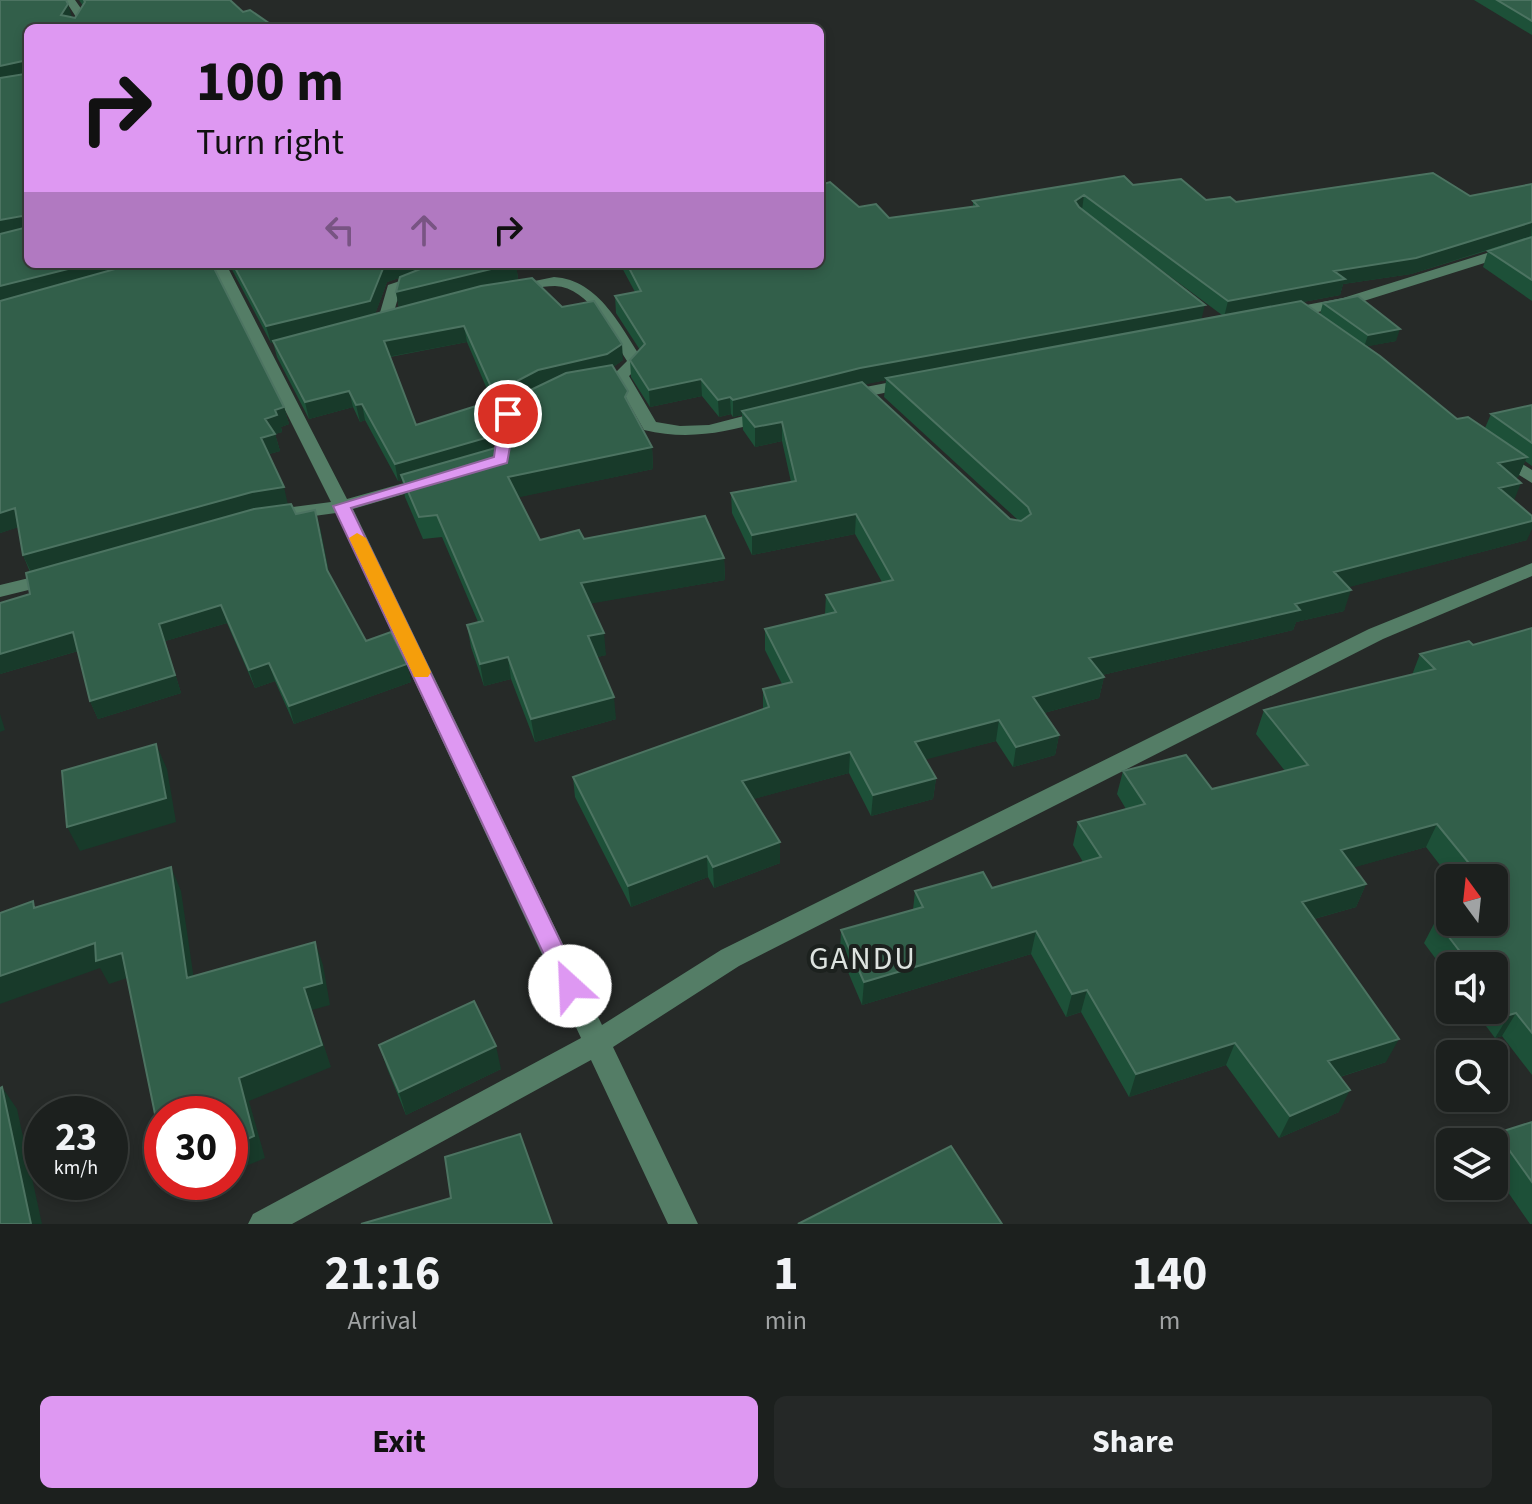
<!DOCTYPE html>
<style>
:root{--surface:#1c201e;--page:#252827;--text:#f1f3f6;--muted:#a0a3a4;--line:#3a3e3c;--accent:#de98f2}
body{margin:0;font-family:"Source Sans 3",sans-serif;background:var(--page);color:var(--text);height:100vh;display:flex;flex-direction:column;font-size:30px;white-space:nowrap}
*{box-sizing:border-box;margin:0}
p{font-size:26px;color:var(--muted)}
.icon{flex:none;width:44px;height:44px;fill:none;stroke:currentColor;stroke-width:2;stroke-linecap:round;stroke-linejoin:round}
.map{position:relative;height:1224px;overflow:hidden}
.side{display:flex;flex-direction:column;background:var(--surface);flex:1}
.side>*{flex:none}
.top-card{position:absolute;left:24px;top:24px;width:800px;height:244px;border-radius:12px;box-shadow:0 4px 12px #0003,0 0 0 2px var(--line);background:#de98f2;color:#111;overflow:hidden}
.needle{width:52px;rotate:345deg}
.fabs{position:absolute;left:1436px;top:864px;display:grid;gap:16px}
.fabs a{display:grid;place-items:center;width:72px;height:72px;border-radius:12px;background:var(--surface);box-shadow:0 4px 12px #0003,0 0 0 2px var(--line);font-size:40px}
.speed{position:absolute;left:24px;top:1096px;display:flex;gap:16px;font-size:40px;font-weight:700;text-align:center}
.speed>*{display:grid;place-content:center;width:104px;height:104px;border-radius:50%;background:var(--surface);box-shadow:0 4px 12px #0003,0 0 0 2px var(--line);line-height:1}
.speed small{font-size:20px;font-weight:400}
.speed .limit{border:12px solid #d22;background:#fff;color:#111}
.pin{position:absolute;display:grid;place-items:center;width:68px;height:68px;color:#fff;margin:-34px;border:4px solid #fff;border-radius:50%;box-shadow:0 2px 8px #0007}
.me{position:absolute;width:88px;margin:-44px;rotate:335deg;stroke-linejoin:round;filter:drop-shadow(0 0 6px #0008)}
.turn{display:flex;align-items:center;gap:28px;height:168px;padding:0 40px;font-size:36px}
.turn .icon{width:104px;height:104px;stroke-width:2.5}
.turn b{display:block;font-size:56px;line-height:68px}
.lanes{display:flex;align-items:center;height:76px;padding:0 40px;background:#0003;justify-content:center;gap:40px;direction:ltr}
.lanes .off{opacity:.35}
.eta{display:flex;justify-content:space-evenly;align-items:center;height:136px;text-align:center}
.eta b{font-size:48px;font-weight:700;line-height:56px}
.primary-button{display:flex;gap:16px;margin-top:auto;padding:16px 40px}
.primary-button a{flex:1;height:92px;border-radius:12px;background:var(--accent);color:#111;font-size:32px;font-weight:700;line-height:92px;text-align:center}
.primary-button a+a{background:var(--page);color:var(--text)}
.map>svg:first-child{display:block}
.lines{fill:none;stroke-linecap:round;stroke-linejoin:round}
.minor{fill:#547d66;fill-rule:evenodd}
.wall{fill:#1d5038;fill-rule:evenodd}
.shaded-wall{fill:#183a2a}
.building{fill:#325f4a;stroke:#4c7361;stroke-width:2}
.route{fill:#de98f2;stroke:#90639d;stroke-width:2}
.slow{fill:#f59e0b}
.labels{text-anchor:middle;stroke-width:8;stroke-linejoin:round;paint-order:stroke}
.near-quarter-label{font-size:32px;letter-spacing:2px;fill:#dde3df;stroke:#1c211e}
</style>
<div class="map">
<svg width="1532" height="1224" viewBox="0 0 1532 1224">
<rect width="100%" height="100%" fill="#262a28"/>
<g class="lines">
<path class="minor" d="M 65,0 L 75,0 L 87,17 L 79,28 L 68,28 L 76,17 Z
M 1532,239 L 1532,248 L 1351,305 L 1285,319 L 1277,314 L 1285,309 L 1343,298 Z
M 212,264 L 226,264 L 347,499 L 429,476 L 438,481 L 435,485 L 353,509 L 602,1025 L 721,950 L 1369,629 L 1532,563 L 1532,576 L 1383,639 L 739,966 L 613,1047 L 698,1224 L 668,1224 L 591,1060 L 292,1224 L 248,1224 L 253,1214 L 581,1038 L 336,513 L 270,522 L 261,516 L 270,510 L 331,502 Z
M 451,264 L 473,264 L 400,291 L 391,322 L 363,328 L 363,322 L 379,316 L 388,285 Z
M 554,277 C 600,280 621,328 644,362 L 629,376 L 656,422 L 680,426 L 709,425 L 767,410 L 775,415 L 773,419 C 728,432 690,441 644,430 L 618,384 L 595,386 L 587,381 L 595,376 L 613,375 L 627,361 C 611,336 590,287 555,286 C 540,286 525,291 511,295 L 503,290 L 506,287 Z
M 912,378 L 920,383 L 918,386 L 845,401 L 837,396 L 845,391 Z
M 538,392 L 546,397 L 544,401 L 516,416 L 508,463 L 491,468 L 485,467 L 482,463 L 494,456 L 502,410 Z
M 1501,451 L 1532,470 L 1532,483 L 1495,460 L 1492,456 Z
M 54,572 L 61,574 L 64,578 L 61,582 L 0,597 L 0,585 Z"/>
</g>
<path class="wall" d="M 0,0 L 75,18 L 83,6 L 79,0 L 230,0 L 28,264 L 284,407 L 289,424 L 281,427 L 282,432 L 275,434 L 280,451 L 269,454 L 288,505 L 296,514 L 320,528 L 329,573 L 366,641 L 407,664 L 411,682 L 294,724 L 275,681 L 255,688 L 227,623 L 165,641 L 181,693 L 98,719 L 90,701 L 78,651 L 0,674 L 30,594 L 30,572 L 23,555 L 18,527 L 0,533 Z
M 1474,0 L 1532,0 L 1532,35 Z
M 1532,184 L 1532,237 L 1411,274 L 1343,284 L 1340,295 L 1303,302 L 1320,314 L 1323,303 L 1396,341 L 1367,346 L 1457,419 L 1485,428 L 1491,414 L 1532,405 L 1532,466 L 1525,461 L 1518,477 L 1515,478 L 1514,500 L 1527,540 L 1348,587 L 1344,611 L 1296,622 L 1293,630 L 1102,675 L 1104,677 L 1099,698 L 1044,713 L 1059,735 L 1055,755 L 1013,767 L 996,741 L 925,759 L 936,778 L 933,799 L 871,816 L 849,773 L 753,799 L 780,863 L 714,888 L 708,877 L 631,907 L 575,797 L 573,777 L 763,709 L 763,689 L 782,684 L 765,650 L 765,629 L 825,614 L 826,595 L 882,582 L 855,534 L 752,555 L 732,513 L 731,493 L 791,482 L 782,441 L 755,447 L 743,430 L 742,415 L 733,417 L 731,414 L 719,417 L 702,396 L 650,407 L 631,377 L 630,360 L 640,350 L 616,313 L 615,296 L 635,292 L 620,264 L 820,264 L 859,207 L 889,218 L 973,207 L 973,201 L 1133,185 L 1206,200 L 1236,202 L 1470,196 ZM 1121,240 L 1222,315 L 1202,319 ZM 886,380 L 884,397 L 1019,521 L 1010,519 L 864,384 Z
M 1532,237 L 1532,301 L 1483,267 L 1488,251 Z
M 229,264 L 516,264 L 518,279 L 502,283 L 562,307 L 623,360 L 613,367 L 629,404 L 652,447 L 653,469 L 518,497 L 540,540 L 584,539 L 724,558 L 725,580 L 591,603 L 606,655 L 597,657 L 616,719 L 535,742 L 511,679 L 484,686 L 471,647 L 467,625 L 478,622 L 442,537 L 423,539 L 405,497 L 402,480 L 398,481 L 365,420 L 360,422 L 353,407 L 309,419 L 277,357 L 273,342 L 271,343 ZM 399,278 L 396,292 L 399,308 L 375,314 L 387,282 ZM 467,342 L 492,401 L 416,425 L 390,357 ZM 515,399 L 506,445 L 492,448 L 498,417 L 497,412 L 498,415 L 501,407 Z
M 1532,628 L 1532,1075 L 1502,1036 L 1495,1038 L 1474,1010 L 1494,1010 L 1494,966 L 1450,966 L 1450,978 L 1424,943 L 1436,920 L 1494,922 L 1494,878 L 1450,878 L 1426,847 L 1354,867 L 1366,884 L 1356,907 L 1314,919 L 1386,1062 L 1340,1077 L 1339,1112 L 1279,1138 L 1226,1065 L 1129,1097 L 1081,1012 L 1066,1017 L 1031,954 L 862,1005 L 840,953 L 841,930 L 913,910 L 915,891 L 992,888 L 1083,862 L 1073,845 L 1078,822 L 1126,809 L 1117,794 L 1123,771 L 1212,789 L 1285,771 L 1256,734 L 1264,710 L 1412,675 L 1420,654 L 1473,645 Z
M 379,1045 L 501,1069 L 406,1115 L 387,1068 Z
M 1532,1122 L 1532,1224 L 1530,1224 L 1494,1172 L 1494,1142 L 1491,1142 L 1497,1133 Z"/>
<path class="shaded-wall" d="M 68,4 L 72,17 L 61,15 Z
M 23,61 L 28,75 L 0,81 L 0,66 Z
M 1084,195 L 1082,210 L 1073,216 L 1075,201 Z
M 22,216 L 27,231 L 0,237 L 0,220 Z
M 1532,222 L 1531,236 L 1411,274 L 1343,284 L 1340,295 L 1224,317 L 1228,301 L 1334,271 Z
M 88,264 L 156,264 L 0,304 L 0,286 Z
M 391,264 L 442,264 L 387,282 L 374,317 L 271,343 L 266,326 L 384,266 Z
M 512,264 L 516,264 L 518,279 L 399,308 L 396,292 Z
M 1205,305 L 1201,321 L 886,378 L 886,380 L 742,411 L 742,415 L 733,417 L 733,400 L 860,368 Z
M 464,326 L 467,342 L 387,357 L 384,341 Z
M 1400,329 L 1396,341 L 1364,347 L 1368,335 Z
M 622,344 L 623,360 L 609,370 L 540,386 L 501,407 L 498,415 L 496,398 L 498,391 L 538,370 Z
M 701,379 L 702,396 L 650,407 L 649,390 Z
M 349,391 L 353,407 L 309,419 L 305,402 Z
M 730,397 L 731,414 L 719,417 L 718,400 Z
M 495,400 L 498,417 L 491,454 L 401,475 L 402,480 L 398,481 L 395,464 Z
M 362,404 L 365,420 L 360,422 L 356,405 Z
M 284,407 L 289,424 L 281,427 L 282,432 L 275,434 L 280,451 L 266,455 L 261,438 L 265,419 L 275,410 Z
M 782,422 L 782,441 L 755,447 L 755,427 Z
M 652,447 L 653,469 L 511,499 L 508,477 Z
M 1527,457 L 1518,477 L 1490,483 L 1498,463 Z
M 1521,483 L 1513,503 L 1499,488 Z
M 284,487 L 288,505 L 31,572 L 23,555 L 252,492 Z
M 15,508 L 22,526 L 0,533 L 0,513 Z
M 315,510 L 320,528 L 332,587 L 327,570 Z
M 856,514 L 855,534 L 752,555 L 752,535 Z
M 1532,521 L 1532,529 L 1527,540 L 1327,593 L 1334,572 Z
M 724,558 L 725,580 L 583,605 L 581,583 Z
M 1351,590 L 1344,611 L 1296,622 L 1293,630 L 1085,679 L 1089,658 L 1295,604 Z
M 221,605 L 227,623 L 165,641 L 181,693 L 98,719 L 90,701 L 159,624 Z
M 73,632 L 81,650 L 0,674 L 0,654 Z
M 604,633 L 606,655 L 591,659 L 588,636 Z
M 508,657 L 511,679 L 484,686 L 480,664 Z
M 269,663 L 275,681 L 255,688 L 249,670 Z
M 407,664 L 411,682 L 294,724 L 289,706 Z
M 1104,677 L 1099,698 L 1029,717 L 1033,697 Z
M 614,697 L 616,719 L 535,742 L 531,719 Z
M 0,714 L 5,730 L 0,732 Z
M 999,720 L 996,741 L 913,763 L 915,742 Z
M 1059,735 L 1055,755 L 1013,767 L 1016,747 Z
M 156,744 L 167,769 L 176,822 L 80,851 L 67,827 Z
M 850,752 L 849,773 L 743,802 L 742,781 Z
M 936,778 L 933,799 L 871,816 L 873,795 Z
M 1437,824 L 1426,847 L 1331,874 L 1341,850 Z
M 780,842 L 780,863 L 714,888 L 713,867 Z
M 707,856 L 708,877 L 631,907 L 628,886 Z
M 171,867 L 181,891 L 197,1000 L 187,978 Z
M 1366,884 L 1356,907 L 1292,925 L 1302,902 Z
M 1036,931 L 1031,954 L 862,1005 L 864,982 Z
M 315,942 L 323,965 L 330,1005 L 312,1010 L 331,1067 L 249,1101 L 265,1158 L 230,1173 L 230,1147 L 239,1078 L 304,988 Z
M 95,943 L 122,953 L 133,976 L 109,984 L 100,968 L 0,1004 L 0,976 Z
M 1087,990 L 1081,1012 L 1066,1017 L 1072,994 Z
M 1516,1013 L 1502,1036 L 1495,1038 L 1509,1015 Z
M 1399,1039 L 1386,1062 L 1317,1084 L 1328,1061 Z
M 1235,1043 L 1226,1065 L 1129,1097 L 1136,1074 Z
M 496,1046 L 501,1069 L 406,1115 L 399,1092 Z
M 2,1087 L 17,1109 L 42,1224 L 31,1224 Z
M 1350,1090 L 1339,1112 L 1279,1138 L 1290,1116 Z
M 172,1182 L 210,1182 L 180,1195 Z"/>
<path class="building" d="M 0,0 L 66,0 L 68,4 L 61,15 L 75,18 L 85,2 L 84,0 L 230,0 L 243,12 L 250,10 L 276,28 L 28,28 L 28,264 L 88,264 L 0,286 L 0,234 L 24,228 L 25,218 L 22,216 L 0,220 L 0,78 L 25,74 L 23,61 L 0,66 Z
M 1497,0 L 1532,0 L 1532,21 Z
M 1433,173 L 1470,196 L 1532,184 L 1532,222 L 1416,258 L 1334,271 L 1345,279 L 1228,301 L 1084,195 L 1075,201 L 1079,207 L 1205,305 L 860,368 L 733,400 L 730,397 L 718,400 L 701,379 L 649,390 L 630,360 L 645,344 L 615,296 L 641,291 L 627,264 L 820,264 L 820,185 L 830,182 L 859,207 L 876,204 L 889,218 L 978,206 L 973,201 L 1124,176 L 1133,185 L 1181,179 L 1206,200 L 1230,197 L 1236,202 Z
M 1532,237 L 1532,280 L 1488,251 Z
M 133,264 L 212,264 L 284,407 L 275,410 L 277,415 L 265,419 L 275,434 L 261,438 L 284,487 L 252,492 L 23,555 L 15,508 L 0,513 L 0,301 Z
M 233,264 L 391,264 L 384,266 L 370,301 L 266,326 Z
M 433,264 L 512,264 L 396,292 L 400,277 Z
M 532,278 L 562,307 L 594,301 L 622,344 L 607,354 L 538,370 L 498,391 L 496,398 L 464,326 L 384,341 L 416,425 L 495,400 L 489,437 L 395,464 L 362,404 L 356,405 L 349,391 L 305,402 L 273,341 L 481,286 Z
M 1358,296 L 1400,329 L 1368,335 L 1323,303 Z
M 1301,301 L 1380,356 L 1457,419 L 1468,417 L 1527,457 L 1498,463 L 1521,483 L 1499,488 L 1532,516 L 1532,521 L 1334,572 L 1351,590 L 1295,604 L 1300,610 L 1089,658 L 1104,677 L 1033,697 L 1059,735 L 1016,747 L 999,720 L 915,742 L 936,778 L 873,795 L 850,752 L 742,781 L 780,842 L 713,867 L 707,856 L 628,886 L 573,777 L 769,707 L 763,689 L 792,682 L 765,629 L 836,612 L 826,595 L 893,580 L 856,514 L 752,535 L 731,493 L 796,481 L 782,422 L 755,427 L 742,411 L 862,382 L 1010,519 L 1021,521 L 1031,514 L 1028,507 L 886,378 Z
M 612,365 L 628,391 L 625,397 L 652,447 L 508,477 L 540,540 L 579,530 L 584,539 L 705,516 L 724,558 L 581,583 L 604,633 L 588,636 L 614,697 L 531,719 L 508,657 L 480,664 L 467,625 L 483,621 L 437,515 L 419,517 L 401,475 L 506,445 L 516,397 L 566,373 Z
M 1532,405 L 1532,443 L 1491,414 Z
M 291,504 L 296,514 L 315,510 L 327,570 L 366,641 L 391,632 L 407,664 L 289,706 L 269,663 L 249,670 L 221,605 L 159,624 L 175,675 L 90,701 L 73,632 L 0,654 L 0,603 L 30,594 L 26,573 L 254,509 Z
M 1532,628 L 1532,1033 L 1516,1013 L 1509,1015 L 1494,996 L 1494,966 L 1471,966 L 1436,920 L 1450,916 L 1450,922 L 1494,922 L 1494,905 L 1502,903 L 1494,893 L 1494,878 L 1481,878 L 1437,824 L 1341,850 L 1366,884 L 1302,902 L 1399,1039 L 1328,1061 L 1350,1090 L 1290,1116 L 1235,1043 L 1136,1074 L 1087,990 L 1072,994 L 1036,931 L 864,982 L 841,930 L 923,907 L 915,891 L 983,872 L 992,888 L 1101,857 L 1078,822 L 1145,804 L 1123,771 L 1186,755 L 1212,789 L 1308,765 L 1264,710 L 1435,669 L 1420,654 L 1469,641 L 1473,645 Z
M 156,744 L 166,798 L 67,827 L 62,771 Z
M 171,867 L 187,978 L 315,942 L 322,983 L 304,988 L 322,1045 L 239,1078 L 254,1136 L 230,1147 L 230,1114 L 162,1114 L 162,1148 L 122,953 L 96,961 L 95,943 L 0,976 L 0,913 L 33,901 L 34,908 Z
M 474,1001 L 496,1046 L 399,1092 L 379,1045 Z
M 2,1087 L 31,1224 L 0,1224 L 0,1088 Z
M 1532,1122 L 1532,1182 L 1497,1133 Z
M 520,1134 L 552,1224 L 361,1224 L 451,1198 L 445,1157 Z
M 951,1146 L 1002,1224 L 798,1224 Z"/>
<path class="route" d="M 508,409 L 516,414 L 507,463 L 351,508 L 582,986 L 579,993 L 570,996 L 562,993 L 333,506 L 494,457 L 500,414 Z"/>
<path class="slow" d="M 357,533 L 366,538 L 431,672 L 428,677 L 414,677 L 412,672 L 349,538 Z"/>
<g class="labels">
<g class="near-quarter-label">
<text x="863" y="969">GANDU</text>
</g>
</g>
</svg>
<div class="fabs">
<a><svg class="needle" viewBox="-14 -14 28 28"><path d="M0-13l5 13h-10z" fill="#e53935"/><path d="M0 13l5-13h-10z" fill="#a0a3a4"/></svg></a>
<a><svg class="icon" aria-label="sound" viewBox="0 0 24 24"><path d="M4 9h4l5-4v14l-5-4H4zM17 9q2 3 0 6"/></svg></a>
<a><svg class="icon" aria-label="search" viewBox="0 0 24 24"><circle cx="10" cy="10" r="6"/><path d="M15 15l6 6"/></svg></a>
<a><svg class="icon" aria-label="layers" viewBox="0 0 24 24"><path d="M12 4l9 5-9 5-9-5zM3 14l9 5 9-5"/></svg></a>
</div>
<div class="speed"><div>23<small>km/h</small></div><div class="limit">30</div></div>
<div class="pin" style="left:508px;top:414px;background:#d93025"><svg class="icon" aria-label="arrive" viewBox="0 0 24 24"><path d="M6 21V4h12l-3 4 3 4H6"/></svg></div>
<svg class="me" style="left:570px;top:986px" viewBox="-20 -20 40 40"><circle r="19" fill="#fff"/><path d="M0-13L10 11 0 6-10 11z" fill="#de98f2"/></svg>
<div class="top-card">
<div class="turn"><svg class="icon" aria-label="right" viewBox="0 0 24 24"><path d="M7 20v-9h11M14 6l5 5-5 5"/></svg><div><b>100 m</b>Turn right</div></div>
<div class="lanes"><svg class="icon off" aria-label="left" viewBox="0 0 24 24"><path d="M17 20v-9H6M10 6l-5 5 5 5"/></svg><svg class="icon off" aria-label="ahead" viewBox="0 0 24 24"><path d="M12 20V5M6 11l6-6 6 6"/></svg><svg class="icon" aria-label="right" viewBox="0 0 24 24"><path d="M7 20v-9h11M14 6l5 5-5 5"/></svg></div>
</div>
</div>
<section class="side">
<div class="eta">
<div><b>21:16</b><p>Arrival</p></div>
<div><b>1</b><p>min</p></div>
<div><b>140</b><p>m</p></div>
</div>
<div class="primary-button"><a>Exit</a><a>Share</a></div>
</section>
